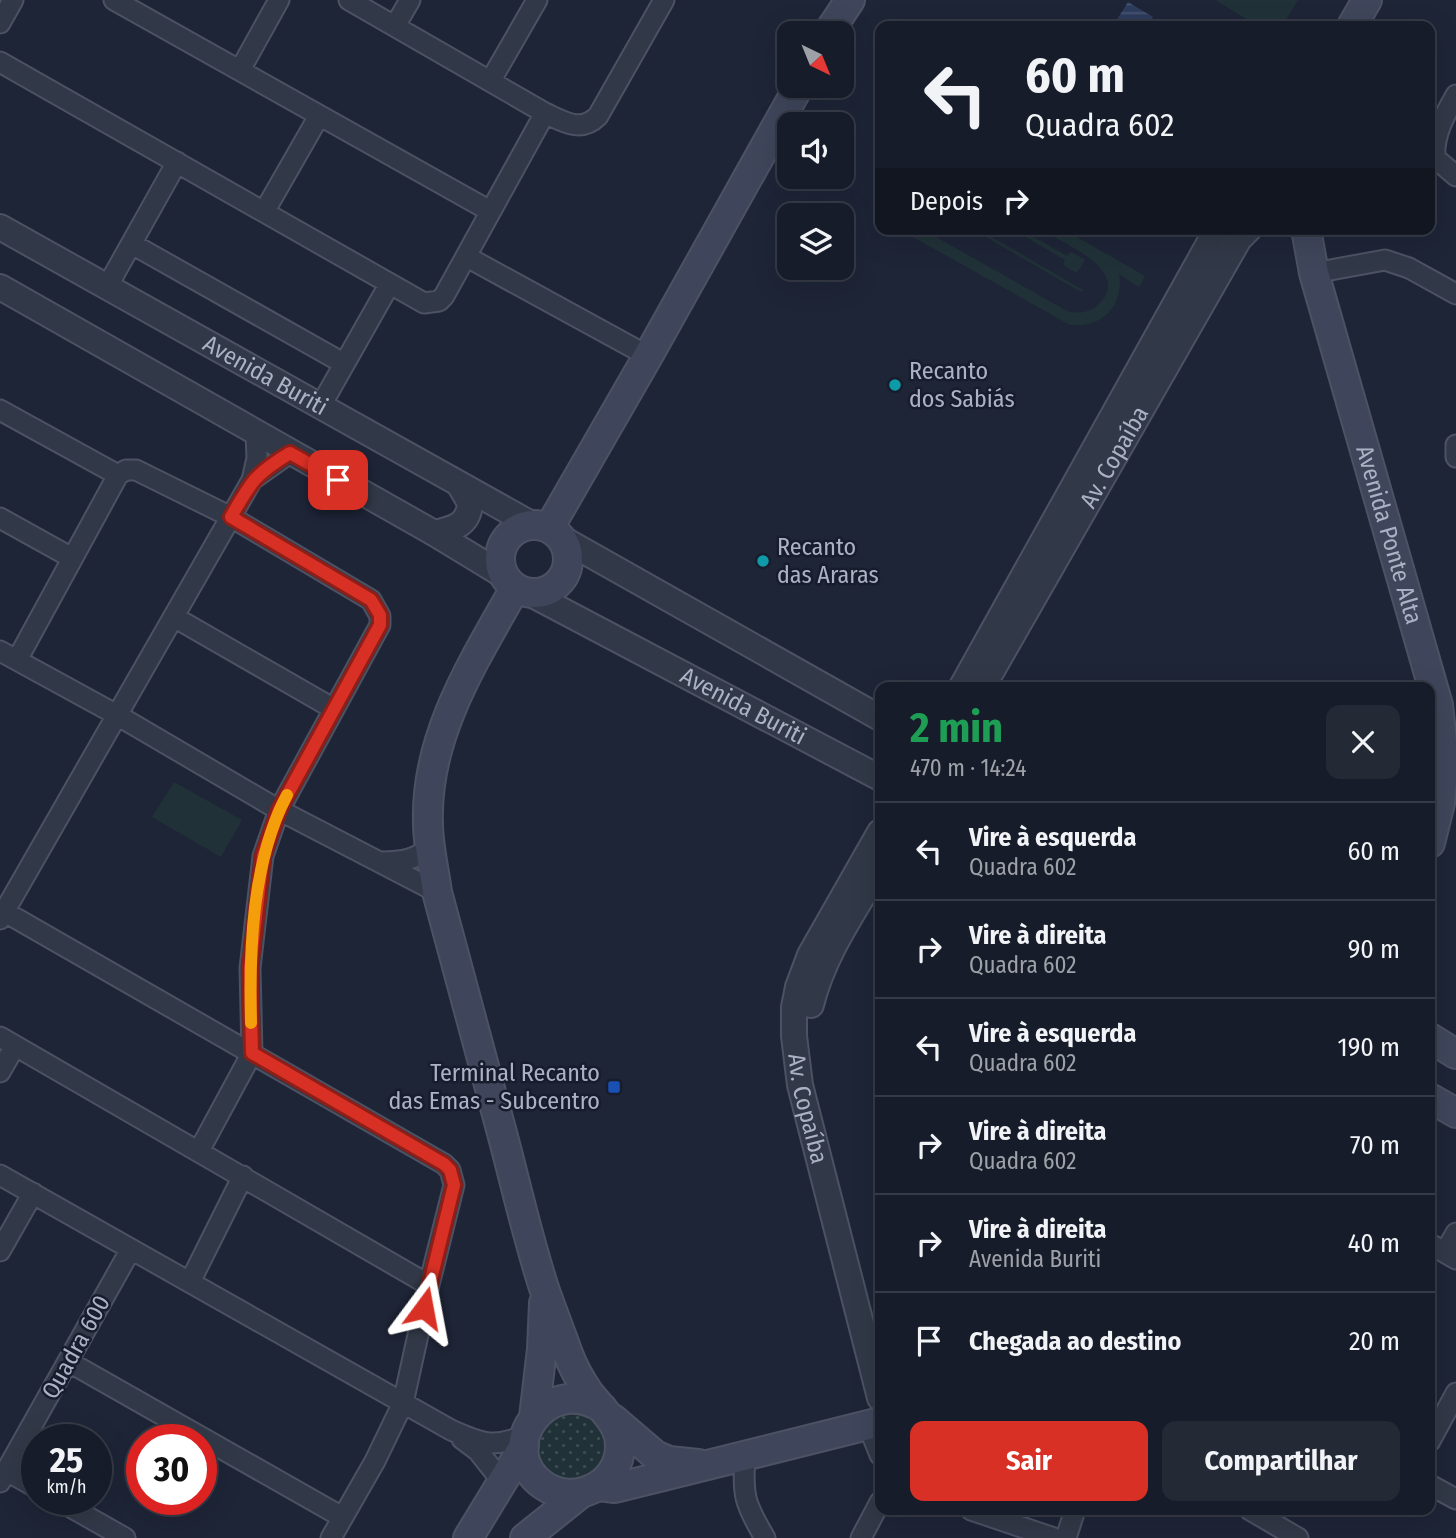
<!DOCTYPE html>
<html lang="pt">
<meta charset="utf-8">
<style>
:root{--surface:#161c29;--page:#232935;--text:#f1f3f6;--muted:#9ea1a8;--line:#353a46;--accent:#d93025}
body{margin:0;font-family:"Fira Sans Condensed",sans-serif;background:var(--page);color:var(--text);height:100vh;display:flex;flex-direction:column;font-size:26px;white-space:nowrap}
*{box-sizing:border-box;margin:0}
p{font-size:23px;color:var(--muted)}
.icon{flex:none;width:38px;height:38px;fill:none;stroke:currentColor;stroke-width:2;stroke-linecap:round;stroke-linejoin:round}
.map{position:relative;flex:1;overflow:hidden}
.side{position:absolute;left:875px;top:682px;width:560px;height:833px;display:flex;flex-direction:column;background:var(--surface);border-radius:14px;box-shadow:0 7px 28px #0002,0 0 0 2px var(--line)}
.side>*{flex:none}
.hud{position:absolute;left:875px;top:21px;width:560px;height:214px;border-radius:14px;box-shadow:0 7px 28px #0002,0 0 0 2px var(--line);background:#161c29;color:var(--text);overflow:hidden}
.needle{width:46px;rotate:137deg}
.tools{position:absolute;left:777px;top:21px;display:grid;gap:14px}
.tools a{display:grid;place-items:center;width:77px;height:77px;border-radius:14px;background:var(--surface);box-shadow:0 7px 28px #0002,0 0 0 2px var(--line);font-size:35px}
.speed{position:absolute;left:21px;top:1424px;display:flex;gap:14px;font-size:35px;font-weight:700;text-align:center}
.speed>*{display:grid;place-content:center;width:91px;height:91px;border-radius:50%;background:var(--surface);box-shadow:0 7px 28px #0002,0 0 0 2px var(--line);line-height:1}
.speed small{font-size:18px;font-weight:400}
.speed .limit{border:10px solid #d22;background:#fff;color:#111}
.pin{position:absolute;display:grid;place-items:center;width:60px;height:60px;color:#fff;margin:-30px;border-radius:14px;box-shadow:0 4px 10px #0006}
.me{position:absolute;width:77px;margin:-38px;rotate:13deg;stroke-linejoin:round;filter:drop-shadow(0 0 5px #0008)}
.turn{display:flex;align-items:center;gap:24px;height:147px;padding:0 35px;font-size:32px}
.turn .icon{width:91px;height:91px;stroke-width:2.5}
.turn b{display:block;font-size:49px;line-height:60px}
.then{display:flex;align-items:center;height:66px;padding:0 35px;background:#0003;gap:14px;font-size:26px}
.round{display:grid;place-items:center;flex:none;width:74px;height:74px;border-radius:14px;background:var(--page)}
.summary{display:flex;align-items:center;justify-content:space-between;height:119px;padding:0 35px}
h1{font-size:42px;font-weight:700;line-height:52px;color:#1e9e55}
.button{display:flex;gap:14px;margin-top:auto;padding:14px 35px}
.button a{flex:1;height:80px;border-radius:14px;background:var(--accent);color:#fff;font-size:28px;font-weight:700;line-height:80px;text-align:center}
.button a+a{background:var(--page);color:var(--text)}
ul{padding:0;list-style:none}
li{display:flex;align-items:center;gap:21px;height:98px;padding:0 35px;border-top:2px solid var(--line)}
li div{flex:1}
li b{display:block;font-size:26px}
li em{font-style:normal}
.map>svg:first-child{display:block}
.grass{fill:url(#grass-dots)}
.pitch{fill:#203238}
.water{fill:url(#water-rules)}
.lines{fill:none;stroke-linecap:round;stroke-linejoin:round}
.minor-casing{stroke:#4c5263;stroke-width:23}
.tertiary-casing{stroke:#4c5263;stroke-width:28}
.secondary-casing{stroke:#4c5263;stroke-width:32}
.minor{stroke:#313847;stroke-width:19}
.tertiary{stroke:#313847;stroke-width:24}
.secondary{stroke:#3f465b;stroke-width:28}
.route-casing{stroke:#8d1f18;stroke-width:18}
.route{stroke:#d93025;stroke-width:12}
.slow{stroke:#f59e0b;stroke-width:12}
.culture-dot{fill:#0f9aa8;stroke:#171d2c;stroke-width:2.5}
.transit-dot{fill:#1a4fb4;stroke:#171d2c;stroke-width:2.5}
.labels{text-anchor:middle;stroke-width:5;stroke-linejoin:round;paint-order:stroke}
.poi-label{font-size:24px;fill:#abb2c5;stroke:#171d2c;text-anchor:start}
.street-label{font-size:24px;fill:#abb2c5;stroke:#171d2c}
</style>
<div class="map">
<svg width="1456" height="1538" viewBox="0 0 1456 1538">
<defs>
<pattern id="grass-dots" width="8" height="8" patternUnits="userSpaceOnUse" patternTransform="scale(1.75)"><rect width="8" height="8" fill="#203238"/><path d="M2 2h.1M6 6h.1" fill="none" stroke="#3e4d53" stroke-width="1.8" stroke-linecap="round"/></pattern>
<pattern id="water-rules" width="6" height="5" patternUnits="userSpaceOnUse" patternTransform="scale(1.75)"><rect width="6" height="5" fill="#2e3c5d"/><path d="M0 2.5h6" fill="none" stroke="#4a5673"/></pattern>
</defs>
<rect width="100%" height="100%" fill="#1e2537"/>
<path class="grass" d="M 566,1407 L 603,1421 L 609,1461 L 578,1486 L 540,1471 L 535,1432 Z"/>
<path class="pitch" d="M 1215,0 L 1298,0 L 1282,26 L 1258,26 Z
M 906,229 L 922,229 L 1067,311 C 1078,314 1089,313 1098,305 C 1135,271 1061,242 1039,229 L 1063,229 L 1145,276 L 1139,287 L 1119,274 C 1124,306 1102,328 1070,325 L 913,237 Z
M 972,229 L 978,229 L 1083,290 L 1081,292 Z
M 1012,229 L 1020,229 L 1067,256 L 1071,252 L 1085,260 L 1077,273 L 1063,265 L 1065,260 Z
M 174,782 L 242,820 L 221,857 L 152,817 Z"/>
<path class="water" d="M 1128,2 L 1153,17 L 1148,26 L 1113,26 Z"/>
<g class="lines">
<defs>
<path id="minor" d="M 114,0 L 490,211
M 349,0 L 545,113 C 564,122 581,133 598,116 L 664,0
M 0,23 L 13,0
M 395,26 L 410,0
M 0,62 L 424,303 L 439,301 L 444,296 L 545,113
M 240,70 L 279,0
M 491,80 L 537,0
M 1456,176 L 1435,158 C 1433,136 1445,114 1456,95
M 264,212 L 319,116
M 132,244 L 343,363
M 467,257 L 648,356
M 1314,273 L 1385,260 L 1409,268 L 1456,294
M 107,287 L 177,162
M 320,407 L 389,285
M 0,410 L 118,475 L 126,470 L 136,470 L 231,517 L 371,600 L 380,616 L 380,625 L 279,810 L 263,856 L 250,968 L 252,1053
M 1456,445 L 1456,457
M 252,480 L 290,453
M 0,518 L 72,558
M 174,617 L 334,709
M 0,651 L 117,715 L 279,810 L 437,892
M 17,660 L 118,475
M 381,862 C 402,862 417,860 431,845
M 5,912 L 444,1164 L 450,1170 L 454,1185 L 429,1285 L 403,1403 L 375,1461 L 331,1538
M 0,919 L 252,480 L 257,458 L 256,434
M 0,1037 L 429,1285
M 0,1072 L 15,1046
M 199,1151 L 252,1053
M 0,1175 L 451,1430 C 480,1443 494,1449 525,1435
M 1430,1244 L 1456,1259
M 0,1251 L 33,1193
M 1445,1252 L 1456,1233
M 190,1282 L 243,1176
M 69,1362 L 342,1517
M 868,1425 L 880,1455
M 462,1439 L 478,1451 L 501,1480
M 1430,1441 L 1456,1393
M 745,1456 C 742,1496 745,1504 765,1538
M 7,1471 L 37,1488
M 0,1482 L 131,1249
M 1430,1485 L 1456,1499
M 58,1500 L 125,1538
M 971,1510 L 1054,1538
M 1250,1510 L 1298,1538
M 861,1538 L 880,1502
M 1066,1538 L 1075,1510"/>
<g id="tertiary">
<path id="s1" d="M 0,227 L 533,525"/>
<path d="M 0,287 L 434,533 L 503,575"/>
<path d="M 434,533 C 453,529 469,525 470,503 L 460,486"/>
<path d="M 561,538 L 880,718"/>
<path id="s2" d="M 531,594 L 880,778"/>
<path d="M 961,688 L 1217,229"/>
<path id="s3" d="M 982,688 L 1239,239 L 1249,229"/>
<path id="s4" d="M 880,832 L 810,955 L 798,987 L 794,1007 L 794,1036 L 800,1085 L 880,1398"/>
<path d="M 811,1005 C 823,955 855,910 880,867"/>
</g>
<g id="secondary">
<path d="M 1352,26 L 1367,0"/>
<path d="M 828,33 L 850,0"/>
<path id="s5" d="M 1306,229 L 1314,273 L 1438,705 L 1444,760 L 1440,803 L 1430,843"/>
<circle cx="534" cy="559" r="34"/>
<path d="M 549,528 L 648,356 L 799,86"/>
<path d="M 515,588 C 474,661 425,736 428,823 C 428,846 434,869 437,892 C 459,972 480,1053 502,1133 C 516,1185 528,1240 545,1291 C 552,1311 560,1331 567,1351 C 572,1365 580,1380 589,1393 C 602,1410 620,1423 620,1446 C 620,1485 574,1507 543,1485 C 493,1449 547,1372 602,1408"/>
<path d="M 1430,1038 L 1456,1054"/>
<path d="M 1430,1098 L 1456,1113"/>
<path d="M 534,1417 L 542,1349 L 544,1303"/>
<path d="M 613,1419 L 655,1455 L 669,1461 L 698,1464"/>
<path d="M 599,1486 L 615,1488 L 880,1422"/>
<path d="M 468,1538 L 524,1446"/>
<path d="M 525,1538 L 580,1494"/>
</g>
</defs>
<use href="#minor" class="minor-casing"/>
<use href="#tertiary" class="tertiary-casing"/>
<use href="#secondary" class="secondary-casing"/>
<use href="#minor" class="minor"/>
<use href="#tertiary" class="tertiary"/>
<use href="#secondary" class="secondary"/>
</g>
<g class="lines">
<defs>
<path id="route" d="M 338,480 L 290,453 C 255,474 251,482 231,517 L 371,600 L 380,615 L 380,625 L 279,810 L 263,856 L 250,968 L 252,1053 L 444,1164 L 450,1170 L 454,1185 L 424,1308"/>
</defs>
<use href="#route" class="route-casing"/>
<use href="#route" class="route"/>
<path class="slow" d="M 251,1023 C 249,950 252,861 287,795"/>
</g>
<g class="culture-dot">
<circle cx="895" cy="385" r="7"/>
<circle cx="763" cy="561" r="7"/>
</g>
<rect class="transit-dot" x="607" y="1080" width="14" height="14" rx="3.5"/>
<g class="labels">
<g class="poi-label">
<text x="909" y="379">Recanto<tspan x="909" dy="28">dos Sabiás</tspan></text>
<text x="777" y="555">Recanto<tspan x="777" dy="28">das Araras</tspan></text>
<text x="600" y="1081" text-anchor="end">Terminal Recanto<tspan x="600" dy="28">das Emas - Subcentro</tspan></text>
</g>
<g class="street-label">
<text dy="8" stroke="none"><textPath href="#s1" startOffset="304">Avenida Buriti</textPath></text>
<text dy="8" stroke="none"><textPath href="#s3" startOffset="266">Av. Copaíba</textPath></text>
<text dy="8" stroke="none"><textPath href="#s5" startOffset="317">Avenida Ponte Alta</textPath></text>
<text dy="8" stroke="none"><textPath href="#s2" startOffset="240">Avenida Buriti</textPath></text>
<text dy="8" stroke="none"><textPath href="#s4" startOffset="299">Av. Copaíba</textPath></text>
<text transform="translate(76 1347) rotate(-61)" y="8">Quadra 600</text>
</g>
</g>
</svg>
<div class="tools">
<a><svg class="needle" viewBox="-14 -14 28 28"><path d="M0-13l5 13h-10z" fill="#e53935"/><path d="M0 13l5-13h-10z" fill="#9ea1a8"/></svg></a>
<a><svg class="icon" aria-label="sound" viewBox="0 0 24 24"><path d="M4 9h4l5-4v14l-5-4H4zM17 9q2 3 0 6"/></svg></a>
<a><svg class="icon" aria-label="layers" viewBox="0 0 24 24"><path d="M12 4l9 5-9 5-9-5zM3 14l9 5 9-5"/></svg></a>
</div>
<div class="speed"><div>25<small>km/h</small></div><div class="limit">30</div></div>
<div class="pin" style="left:338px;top:480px;background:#d93025"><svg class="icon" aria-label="arrive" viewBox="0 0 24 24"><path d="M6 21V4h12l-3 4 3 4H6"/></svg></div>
<svg class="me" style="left:424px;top:1308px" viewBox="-20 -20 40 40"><path d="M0-17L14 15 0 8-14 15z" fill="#d93025" stroke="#fff" stroke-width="4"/></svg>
<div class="hud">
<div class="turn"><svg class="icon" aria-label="left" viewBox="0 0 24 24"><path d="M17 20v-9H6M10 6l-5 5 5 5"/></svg><div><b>60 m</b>Quadra 602</div></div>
<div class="then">Depois<svg class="icon" aria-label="right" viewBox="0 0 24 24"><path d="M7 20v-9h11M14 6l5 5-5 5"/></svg></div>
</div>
<section class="side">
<div class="summary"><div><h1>2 min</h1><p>470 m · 14:24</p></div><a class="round"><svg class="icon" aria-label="close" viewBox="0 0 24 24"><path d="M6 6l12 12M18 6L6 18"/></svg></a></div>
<ul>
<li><svg class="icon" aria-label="left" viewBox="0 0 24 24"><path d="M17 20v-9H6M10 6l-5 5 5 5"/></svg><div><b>Vire à esquerda</b><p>Quadra 602</p></div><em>60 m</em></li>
<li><svg class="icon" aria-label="right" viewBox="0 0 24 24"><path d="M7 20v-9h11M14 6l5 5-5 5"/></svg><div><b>Vire à direita</b><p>Quadra 602</p></div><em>90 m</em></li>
<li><svg class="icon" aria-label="left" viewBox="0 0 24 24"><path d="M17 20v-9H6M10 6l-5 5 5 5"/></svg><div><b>Vire à esquerda</b><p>Quadra 602</p></div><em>190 m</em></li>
<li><svg class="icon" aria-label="right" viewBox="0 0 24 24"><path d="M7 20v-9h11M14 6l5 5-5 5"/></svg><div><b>Vire à direita</b><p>Quadra 602</p></div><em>70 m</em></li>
<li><svg class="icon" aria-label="right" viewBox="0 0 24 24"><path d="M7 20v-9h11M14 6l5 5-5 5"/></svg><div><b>Vire à direita</b><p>Avenida Buriti</p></div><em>40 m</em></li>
<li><svg class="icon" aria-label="arrive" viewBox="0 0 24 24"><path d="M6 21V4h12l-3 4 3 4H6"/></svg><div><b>Chegada ao destino</b></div><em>20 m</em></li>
</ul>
<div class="button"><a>Sair</a><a>Compartilhar</a></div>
</section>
</div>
